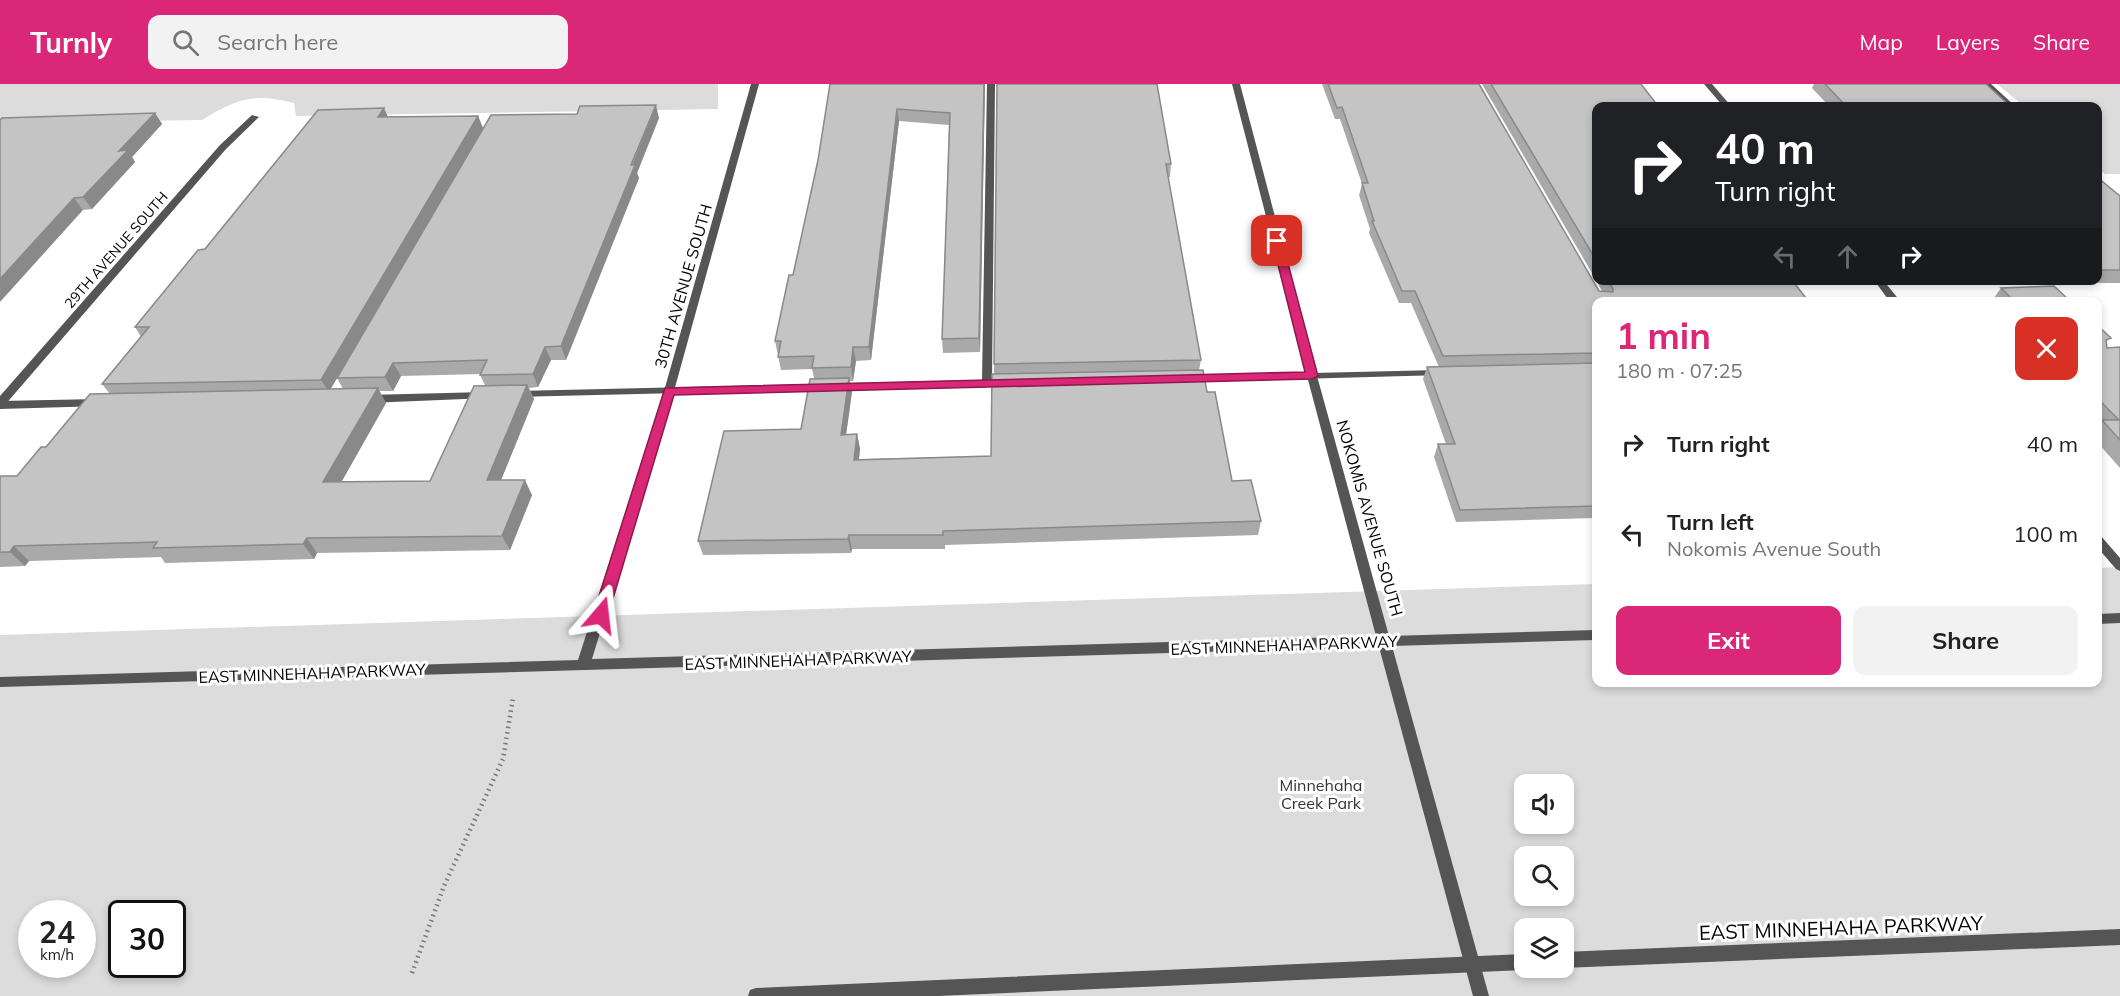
<!DOCTYPE html>
<meta charset="utf-8">
<style>
:root{--surface:#fff;--page:#f2f2f2;--text:#222;--muted:#767676;--accent:#db2777}
body{margin:0;font-family:Mulish,sans-serif;background:var(--page);color:var(--text);height:100vh;display:flex;flex-direction:column;font-size:22px;white-space:nowrap}
*{box-sizing:border-box;margin:0}
p{font-size:20px;color:var(--muted)}
.icon{flex:none;width:33px;height:33px;fill:none;stroke:currentColor;stroke-width:2;stroke-linecap:round;stroke-linejoin:round}
.map{position:relative;flex:1;overflow:hidden}
.sheet{position:absolute;left:1592px;top:213px;width:510px;height:390px;display:flex;flex-direction:column;background:var(--surface);border-radius:12px;box-shadow:0 3px 9px #0003}
.sheet>*{flex:none}
.top-card{position:absolute;left:1592px;top:18px;width:510px;height:183px;border-radius:12px;box-shadow:0 3px 9px #0003;background:#202124;color:#fff;overflow:hidden}
.tools{position:absolute;left:1514px;top:690px;display:grid;gap:12px}
.tools a{display:grid;place-items:center;width:60px;height:60px;border-radius:12px;background:var(--surface);box-shadow:0 3px 9px #0003;font-size:30px}
.speed{position:absolute;left:18px;top:816px;display:flex;gap:12px;font-size:30px;font-weight:700;text-align:center}
.speed>*{display:grid;place-content:center;width:78px;height:78px;border-radius:50%;background:var(--surface);box-shadow:0 3px 9px #0003;line-height:1}
.speed small{font-size:15px;font-weight:400}
.speed .limit{border:3px solid #111;border-radius:9px;background:#fff;color:#111}
.pin{position:absolute;display:grid;place-items:center;width:51px;height:51px;color:#fff;margin:-26px;border-radius:12px;box-shadow:0 3px 9px #0006}
.me{position:absolute;width:66px;margin:-33px;rotate:17deg;stroke-linejoin:round;filter:drop-shadow(0 0 4px #0008)}
.turn{display:flex;align-items:center;gap:21px;height:126px;padding:0 24px;font-size:27px}
.turn .icon{width:78px;height:78px;stroke-width:2.5}
.turn b{display:block;font-size:42px;line-height:51px}
.lanes{display:flex;align-items:center;height:57px;padding:0 24px;background:#0003;justify-content:center;gap:30px;direction:ltr}
.lanes .off{opacity:.35}
.round{display:grid;place-items:center;flex:none;width:63px;height:63px;border-radius:12px;background:var(--page)}
.overview{display:flex;align-items:center;justify-content:space-between;height:102px;padding:0 24px}
h1{font-size:36px;font-weight:700;line-height:45px;color:var(--accent)}
.action{display:flex;gap:12px;margin-top:auto;padding:12px 24px}
.action a{flex:1;height:69px;border-radius:12px;background:var(--accent);color:#fff;font-size:24px;font-weight:700;line-height:69px;text-align:center}
.action a+a{background:var(--page);color:var(--text)}
ul{padding:0;list-style:none}
li{display:flex;align-items:center;gap:18px;height:90px;padding:0 24px}
li div{flex:1}
li b{display:block;font-size:22px}
li em{font-style:normal}
header{display:flex;align-items:center;gap:36px;box-sizing:border-box;height:84px;padding:0 30px;background:var(--accent);color:#fff}
header strong{font-size:28px}
nav{display:flex;gap:33px;margin-inline-start:auto;font-size:21px}
.search{width:420px;height:54px;background:var(--page);display:flex;align-items:center;gap:15px;box-sizing:border-box;padding:0 21px;border-radius:12px;color:var(--muted);font-size:22px}
.map>svg:first-child{display:block}
.green{fill:#dcdcdc;fill-rule:evenodd}
.lines{fill:none;stroke-linecap:round;stroke-linejoin:round}
.path{stroke:#777;stroke-width:4.5;stroke-dasharray:1.5 4;stroke-linecap:butt}
.service{fill:#555;fill-rule:evenodd}
.minor{fill:#555;fill-rule:evenodd}
.tertiary{fill:#555;fill-rule:evenodd}
.wall{fill:#a9a9a9;fill-rule:evenodd}
.shaded-wall{fill:#898989}
.building{fill:#c4c4c4;stroke:#898989;stroke-width:1.5}
.route{fill:#db2777;stroke:#8e194d;stroke-width:1.5}
.labels{text-anchor:middle;stroke-width:6;stroke-linejoin:round;paint-order:stroke}
.far-street-label{font-size:14px;fill:#000;stroke:#fff}
.street-label{font-size:16px;fill:#000;stroke:#fff}
.park-label{font-size:16px;fill:#333;stroke:#fff}
.near-street-label{font-size:20px;fill:#000;stroke:#fff}
</style>
<header>
<strong>Turnly</strong>
<div class="search"><svg class="icon" aria-label="search" viewBox="0 0 24 24"><circle cx="10" cy="10" r="6"/><path d="M15 15l6 6"/></svg>Search here</div>
<nav><a>Map</a><a>Layers</a><a>Share</a></nav>
</header>
<div class="map">
<svg width="2120" height="912" viewBox="0 0 2120 912">
<rect width="100%" height="100%" fill="#fff"/>
<path class="green" d="M 0,0 L 718,0 L 718,25 L 296,32 L 294,19 C 253,9 238,14 202,36 L 0,39 Z
M 1997,0 L 2120,0 L 2120,90 L 2105,90 L 2097,84 L 2097,22 L 2024,22 Z
M 2120,483 L 2120,912 L 0,912 L 0,551 L 1596,500 L 1596,598 L 2097,598 L 2097,484 ZM 1524,700 L 1563,700 L 1563,740 L 1524,740 ZM 1524,772 L 1563,772 L 1563,812 L 1524,812 ZM 32,830 L 82,830 L 82,880 L 32,880 ZM 122,830 L 172,830 L 172,880 L 122,880 ZM 1524,844 L 1563,844 L 1563,884 L 1524,884 Z"/>
<g class="lines">
<path class="path" d="M 412,889 L 444,802 L 503,675 L 513,614"/>
<path class="service" d="M 987,0 L 995,0 L 992,296 L 1011,297 L 1012,299 L 1011,301 L 513,313 L 512,311 L 517,307 L 982,296 Z
M 1982,0 L 1991,0 L 2015,22 L 2007,22 Z
M 1439,286 L 1443,287 L 1444,289 L 1443,291 L 1189,298 L 1184,295 L 1189,292 Z
M 485,308 L 490,312 L 489,314 L 368,319 L 363,315 L 368,311 Z
M 98,315 L 102,316 L 103,319 L 102,322 L 0,325 L 0,317 Z"/>
<path class="minor" d="M 751,0 L 759,0 L 674,307 L 592,575 L 1376,552 L 1307,292 L 1232,0 L 1240,0 L 1317,292 L 1389,552 L 1596,546 L 1596,556 L 1392,562 L 1489,912 L 1473,912 L 1379,563 L 0,603 L 0,593 L 578,576 L 664,307 Z
M 1704,0 L 1712,0 L 1731,22 L 1723,22 Z
M 252,31 L 259,33 L 226,65 L 4,322 L 0,323 L 0,312 L 220,61 Z
M 1874,196 L 1883,196 L 1901,218 L 1890,218 Z
M 2097,451 L 2101,452 L 2120,474 L 2120,487 L 2116,485 L 2097,463 Z
M 2120,529 L 2120,539 L 2097,540 L 2097,530 Z"/>
<path class="tertiary" d="M 2120,845 L 2120,861 L 1563,884 L 1562,884 L 1563,868 Z
M 1524,870 L 1524,884 L 1530,884 L 1524,886 L 938,912 L 748,912 L 750,906 L 756,904 Z"/>
</g>
<path class="wall" d="M 830,0 L 985,0 L 980,268 L 943,269 L 942,255 L 949,41 L 899,37 L 871,276 L 856,277 L 853,297 L 850,297 L 852,308 L 846,351 L 857,350 L 860,365 L 859,375 L 991,372 L 994,290 L 997,0 L 1171,80 L 1170,93 L 1168,93 L 1201,276 L 1199,286 L 1232,397 L 1261,437 L 1258,451 L 945,461 L 945,465 L 852,465 L 851,469 L 703,471 L 698,457 L 801,345 L 814,294 L 812,285 L 781,286 L 775,257 L 793,191 L 818,76 Z
M 1322,0 L 1479,0 L 1599,207 L 1602,207 L 1596,196 L 1792,196 L 1596,218 L 1596,434 L 1456,438 L 1434,373 L 1438,360 L 1446,360 L 1423,295 L 1427,283 L 1439,283 L 1411,219 L 1399,219 L 1369,149 L 1370,145 L 1359,111 L 1362,100 L 1340,35 L 1335,35 Z
M 1482,0 L 1641,0 L 1596,22 L 1596,196 Z
M 1814,0 L 1986,0 L 2010,22 L 1829,22 L 1812,4 Z
M 155,29 L 162,40 L 132,73 L 135,78 L 92,125 L 83,126 L 0,36 Z
M 478,32 L 483,44 L 330,305 L 343,305 L 337,294 L 659,34 L 637,89 L 639,94 L 566,276 L 551,276 L 538,303 L 529,304 L 534,315 L 501,396 L 532,411 L 510,466 L 317,469 L 314,475 L 165,479 L 161,473 L 29,477 L 25,482 L 0,483 L 0,392 L 17,392 L 46,363 L 110,310 L 102,300 L 141,253 L 135,243 L 205,165 L 388,33 ZM 481,290 L 480,291 L 485,301 L 430,397 L 341,398 L 386,319 L 379,307 L 393,307 L 401,292 Z
M 2097,93 L 2120,112 L 2120,199 L 1992,199 L 1989,196 L 2097,196 Z
M 2001,204 L 2071,218 L 1991,218 Z
M 2097,241 L 2106,259 L 2107,264 L 2120,263 L 2120,384 L 2097,358 L 2097,343 L 2098,341 L 2097,340 Z"/>
<path class="shaded-wall" d="M 984,0 L 985,0 L 980,268 L 979,254 Z
M 656,21 L 659,34 L 637,89 L 639,94 L 566,276 L 561,262 Z
M 384,24 L 389,35 L 378,33 Z
M 897,25 L 899,37 L 871,276 L 869,263 Z
M 155,29 L 162,40 L 132,73 L 135,78 L 92,125 L 83,113 L 119,67 Z
M 478,32 L 483,44 L 329,308 L 321,296 Z
M 74,114 L 83,126 L 0,218 L 0,195 Z
M 545,263 L 551,276 L 538,303 L 533,290 Z
M 853,263 L 856,277 L 853,297 L 851,283 Z
M 393,279 L 401,292 L 393,307 L 385,293 Z
M 849,294 L 852,308 L 844,365 L 841,351 Z
M 527,301 L 534,315 L 495,411 L 487,396 Z
M 378,304 L 386,319 L 333,413 L 323,398 Z
M 857,350 L 860,365 L 857,390 L 854,376 Z
M 525,396 L 532,411 L 510,466 L 502,452 Z
M 849,451 L 852,465 L 851,469 L 848,455 Z
M 307,454 L 317,469 L 314,475 L 303,460 Z
M 14,462 L 29,477 L 25,482 L 10,468 Z"/>
<path class="building" d="M 830,0 L 984,0 L 979,254 L 942,255 L 950,29 L 897,25 L 869,263 L 853,263 L 851,283 L 812,284 L 814,272 L 778,273 L 781,257 L 775,257 L 789,191 L 793,191 L 818,76 Z
M 997,0 L 1157,0 L 1171,80 L 1166,80 L 1168,92 L 1201,276 L 994,280 Z
M 1328,0 L 1479,0 L 1599,207 L 1613,208 L 1613,205 L 1608,196 L 1792,196 L 1809,218 L 1596,218 L 1596,269 L 1443,272 L 1415,207 L 1402,207 L 1372,137 L 1374,137 L 1362,99 L 1368,99 L 1342,23 L 1337,24 Z
M 1491,0 L 1641,0 L 1658,22 L 1596,22 L 1596,176 Z
M 1825,0 L 1986,0 L 2010,22 L 1846,22 Z
M 656,21 L 631,81 L 635,81 L 561,262 L 545,263 L 533,290 L 480,291 L 487,276 L 393,279 L 385,293 L 337,294 L 491,31 L 577,30 L 580,22 Z
M 384,24 L 378,33 L 478,32 L 321,296 L 102,300 L 149,243 L 135,243 L 198,166 L 205,165 L 318,26 Z
M 155,29 L 119,67 L 128,66 L 83,113 L 74,114 L 0,195 L 0,36 L 2,34 Z
M 2097,93 L 2120,112 L 2120,186 L 2097,186 Z
M 2054,202 L 2071,218 L 2015,218 L 2001,204 Z
M 2097,241 L 2111,254 L 2106,256 L 2107,264 L 2120,263 L 2120,356 L 2102,336 L 2119,336 L 2097,314 Z
M 1596,279 L 1596,422 L 1460,426 L 1438,360 L 1455,360 L 1427,283 Z
M 1203,286 L 1207,308 L 1215,308 L 1232,397 L 1251,396 L 1261,437 L 943,447 L 943,451 L 849,451 L 848,455 L 698,457 L 724,347 L 801,345 L 810,295 L 849,294 L 841,351 L 857,350 L 854,376 L 991,372 L 992,290 Z
M 527,301 L 487,396 L 525,396 L 502,452 L 307,454 L 303,460 L 153,464 L 157,458 L 14,462 L 10,468 L 0,468 L 0,392 L 17,392 L 41,363 L 46,363 L 90,310 L 378,304 L 323,398 L 430,397 L 474,302 Z"/>
<path class="route" d="M 1277,154 L 1282,157 L 1318,292 L 1312,295 L 674,311 L 608,531 L 601,537 L 595,535 L 593,531 L 665,304 L 1305,288 L 1272,157 Z"/>
<g class="labels">
<g class="far-street-label">
<text transform="translate(116 166) rotate(-49)" y="5">29TH AVENUE SOUTH</text>
</g>
<g class="street-label">
<text transform="translate(683 202) rotate(-74)" y="6">30TH AVENUE SOUTH</text>
<text transform="translate(1370 434) rotate(74)" y="6">NOKOMIS AVENUE SOUTH</text>
<text transform="translate(1284 561) rotate(-2)" y="6">EAST MINNEHAHA PARKWAY</text>
<text transform="translate(798 576) rotate(-2)" y="6">EAST MINNEHAHA PARKWAY</text>
<text transform="translate(312 589) rotate(-2)" y="6">EAST MINNEHAHA PARKWAY</text>
</g>
<g class="park-label">
<text x="1321" y="707">Minnehaha<tspan x="1321" dy="18">Creek Park</tspan></text>
</g>
<g class="near-street-label">
<text transform="translate(1841 844) rotate(-2)" y="7">EAST MINNEHAHA PARKWAY</text>
</g>
</g>
</svg>
<div class="tools">
<a><svg class="icon" aria-label="sound" viewBox="0 0 24 24"><path d="M4 9h4l5-4v14l-5-4H4zM17 9q2 3 0 6"/></svg></a>
<a><svg class="icon" aria-label="search" viewBox="0 0 24 24"><circle cx="10" cy="10" r="6"/><path d="M15 15l6 6"/></svg></a>
<a><svg class="icon" aria-label="layers" viewBox="0 0 24 24"><path d="M12 4l9 5-9 5-9-5zM3 14l9 5 9-5"/></svg></a>
</div>
<div class="speed"><div>24<small>km/h</small></div><div class="limit">30</div></div>
<div class="pin" style="left:1277px;top:157px;background:#d93025"><svg class="icon" aria-label="arrive" viewBox="0 0 24 24"><path d="M6 21V4h12l-3 4 3 4H6"/></svg></div>
<svg class="me" style="left:601px;top:531px" viewBox="-20 -20 40 40"><path d="M0-17L14 15 0 8-14 15z" fill="#db2777" stroke="#fff" stroke-width="4"/></svg>
<div class="top-card">
<div class="turn"><svg class="icon" aria-label="right" viewBox="0 0 24 24"><path d="M7 20v-9h11M14 6l5 5-5 5"/></svg><div><b>40 m</b>Turn right</div></div>
<div class="lanes"><svg class="icon off" aria-label="left" viewBox="0 0 24 24"><path d="M17 20v-9H6M10 6l-5 5 5 5"/></svg><svg class="icon off" aria-label="ahead" viewBox="0 0 24 24"><path d="M12 20V5M6 11l6-6 6 6"/></svg><svg class="icon" aria-label="right" viewBox="0 0 24 24"><path d="M7 20v-9h11M14 6l5 5-5 5"/></svg></div>
</div>
<section class="sheet">
<div class="overview"><div><h1>1 min</h1><p>180 m · 07:25</p></div><a class="round" style="background:#d93025;color:#fff"><svg class="icon" aria-label="close" viewBox="0 0 24 24"><path d="M6 6l12 12M18 6L6 18"/></svg></a></div>
<ul>
<li><svg class="icon" aria-label="right" viewBox="0 0 24 24"><path d="M7 20v-9h11M14 6l5 5-5 5"/></svg><div><b>Turn right</b></div><em>40 m</em></li>
<li><svg class="icon" aria-label="left" viewBox="0 0 24 24"><path d="M17 20v-9H6M10 6l-5 5 5 5"/></svg><div><b>Turn left</b><p>Nokomis Avenue South</p></div><em>100 m</em></li>
</ul>
<div class="action"><a>Exit</a><a>Share</a></div>
</section>
</div>
